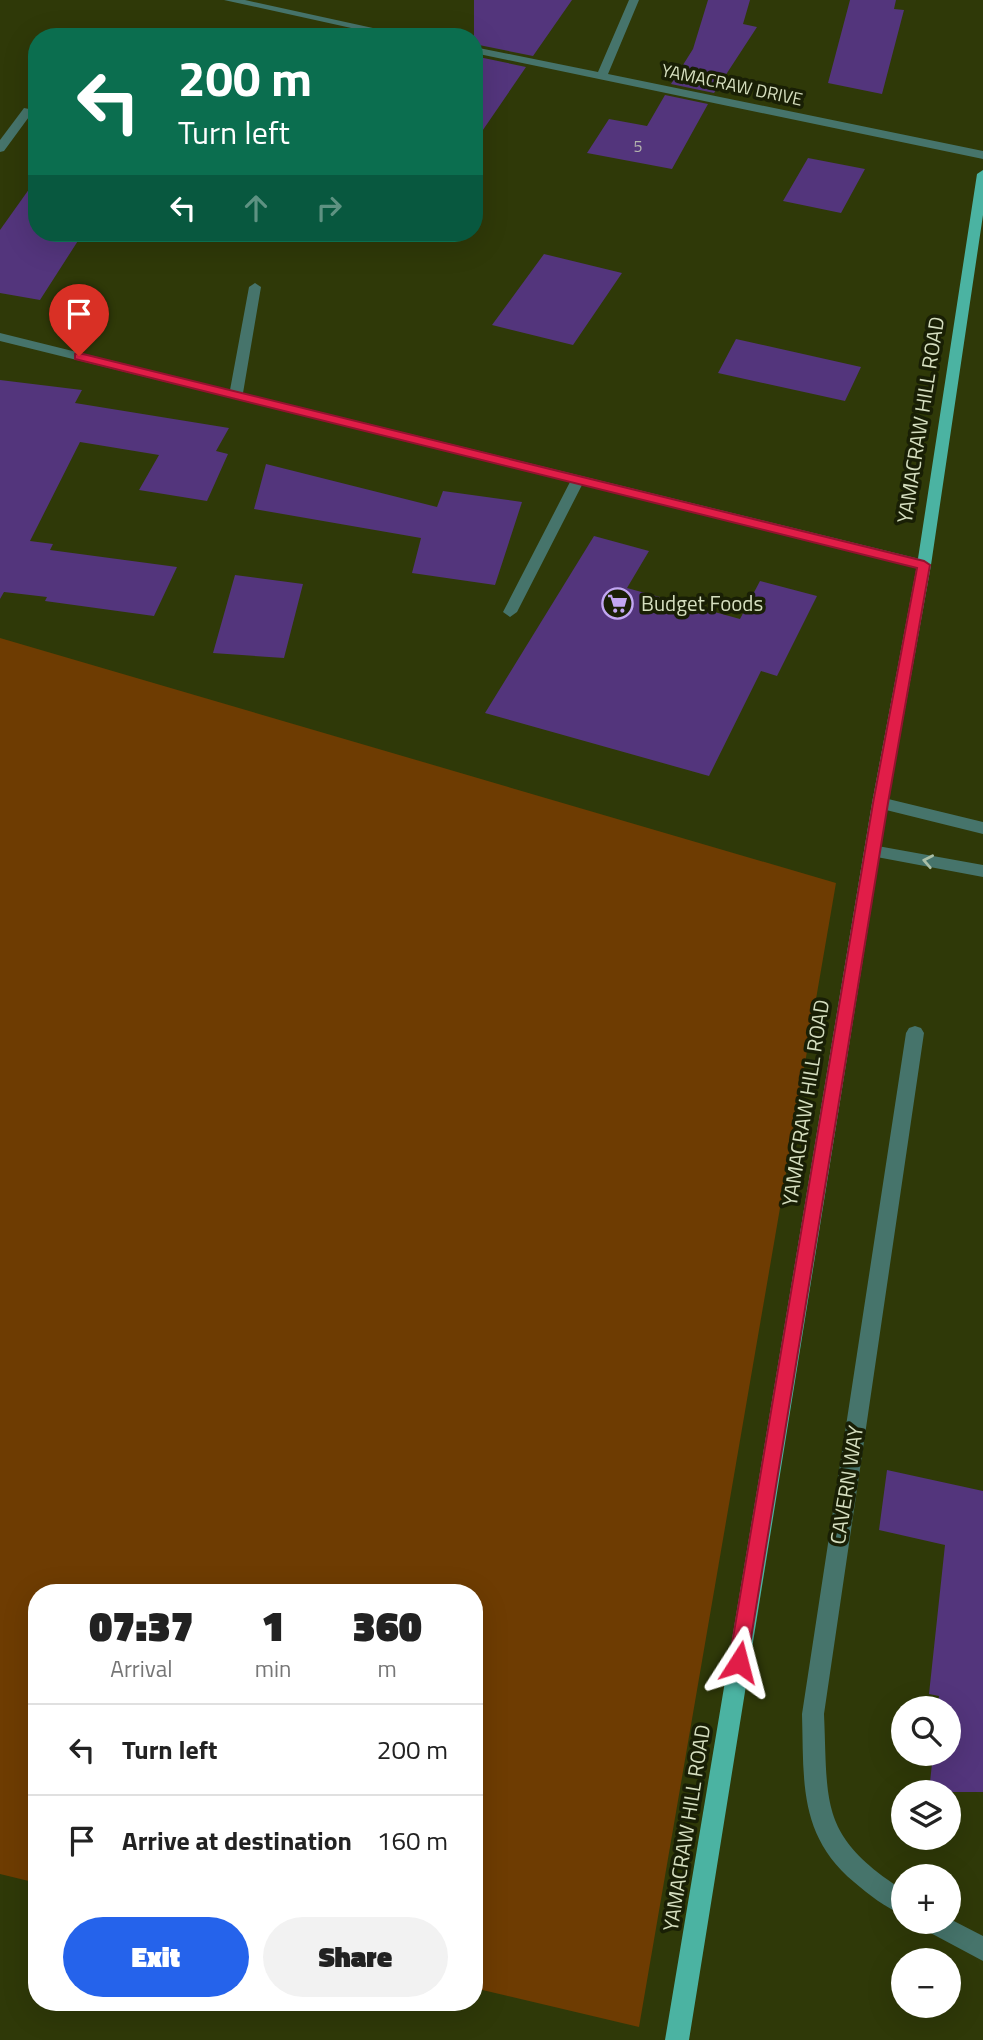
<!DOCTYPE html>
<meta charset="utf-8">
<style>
:root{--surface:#fff;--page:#f2f2f2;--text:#222;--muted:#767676;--line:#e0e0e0;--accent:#2563eb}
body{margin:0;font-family:"Titillium Web",sans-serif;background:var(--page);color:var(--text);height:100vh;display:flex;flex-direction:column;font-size:26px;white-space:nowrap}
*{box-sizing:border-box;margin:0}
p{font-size:23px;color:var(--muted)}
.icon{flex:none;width:38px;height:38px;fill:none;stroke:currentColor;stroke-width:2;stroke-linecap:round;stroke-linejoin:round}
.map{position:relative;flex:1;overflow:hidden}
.drawer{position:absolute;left:28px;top:1584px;width:455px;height:427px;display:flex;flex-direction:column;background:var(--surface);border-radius:28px;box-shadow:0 7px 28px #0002}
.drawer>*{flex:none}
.banner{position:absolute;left:28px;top:28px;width:455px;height:214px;border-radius:28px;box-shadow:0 7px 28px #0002;background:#0b6e4f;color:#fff;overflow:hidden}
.fabs{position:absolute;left:891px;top:1696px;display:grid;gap:14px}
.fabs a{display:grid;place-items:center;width:70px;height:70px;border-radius:50%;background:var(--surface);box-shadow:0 7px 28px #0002;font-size:35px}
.pin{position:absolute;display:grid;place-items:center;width:60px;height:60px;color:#fff;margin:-72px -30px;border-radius:50% 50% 50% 0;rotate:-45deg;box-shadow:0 0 7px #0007}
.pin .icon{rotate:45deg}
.me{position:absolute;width:77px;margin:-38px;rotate:9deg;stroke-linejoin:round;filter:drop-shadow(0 0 5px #0008)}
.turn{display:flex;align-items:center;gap:24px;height:147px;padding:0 35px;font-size:32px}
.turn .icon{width:91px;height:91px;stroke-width:2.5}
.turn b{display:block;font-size:49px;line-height:60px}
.lanes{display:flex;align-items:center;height:66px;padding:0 35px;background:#0003;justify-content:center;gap:35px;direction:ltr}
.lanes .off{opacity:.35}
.eta{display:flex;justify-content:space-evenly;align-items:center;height:119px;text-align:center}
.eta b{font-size:42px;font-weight:800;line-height:49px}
.button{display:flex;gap:14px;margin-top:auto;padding:14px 35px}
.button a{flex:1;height:80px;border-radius:42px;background:var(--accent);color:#fff;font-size:28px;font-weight:800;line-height:80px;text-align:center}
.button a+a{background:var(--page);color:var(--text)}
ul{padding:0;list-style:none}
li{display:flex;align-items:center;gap:21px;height:91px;padding:0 35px;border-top:2px solid var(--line)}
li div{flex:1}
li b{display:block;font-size:26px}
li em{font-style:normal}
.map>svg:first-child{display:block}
.green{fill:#6e3c02}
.building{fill:#53357c}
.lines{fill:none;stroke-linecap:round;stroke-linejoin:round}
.minor{fill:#46746b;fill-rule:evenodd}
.major{fill:#4bb3a2;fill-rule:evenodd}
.oneway{stroke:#aabea6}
.route{fill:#e11d48;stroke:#92132f;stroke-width:2}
.labels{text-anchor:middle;stroke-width:7;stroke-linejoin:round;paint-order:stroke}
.far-number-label{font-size:16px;fill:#b4b4ae}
.far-street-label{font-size:18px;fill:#d5debf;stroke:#191f05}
.street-label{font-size:21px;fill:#d5debf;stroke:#191f05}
.poi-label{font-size:21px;fill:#d5debf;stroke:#191f05;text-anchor:start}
</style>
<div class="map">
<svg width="983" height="2040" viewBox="0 0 983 2040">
<rect width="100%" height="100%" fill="#2f3908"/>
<path class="green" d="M 0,638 L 836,883 L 639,2027 L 474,1988 L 474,1592 L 37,1592 L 37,1883 L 0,1874 Z"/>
<path class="building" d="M 474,0 L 572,0 L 533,56 L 474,44 Z
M 708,0 L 750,0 L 743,24 L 757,27 L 714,93 L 671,84 L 693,49 Z
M 850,0 L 896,0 L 894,9 L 904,10 L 882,94 L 828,83 Z
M 474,56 L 526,67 L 474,143 Z
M 665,95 L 708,104 L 672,169 L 587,153 L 609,119 L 647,126 Z
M 808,158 L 865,169 L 841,213 L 783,201 Z
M 37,178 L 37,233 L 83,233 L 40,300 L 0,293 L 0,230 Z
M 544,254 L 622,273 L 573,345 L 492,325 Z
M 736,339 L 861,367 L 845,401 L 718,373 Z
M 0,380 L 82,390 L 75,403 L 229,428 L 216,451 L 228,454 L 207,501 L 139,490 L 159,455 L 80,442 L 30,541 L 53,544 L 50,550 L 177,567 L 154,616 L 45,601 L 47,597 L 4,592 L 0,599 Z
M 266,464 L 437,507 L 443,491 L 522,502 L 495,585 L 412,573 L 421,538 L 254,509 Z
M 594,536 L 649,551 L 627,588 L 740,619 L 760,581 L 817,596 L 777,676 L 761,671 L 709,776 L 485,713 Z
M 235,575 L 303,584 L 284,658 L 213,653 Z
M 887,1470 L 983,1491 L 983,1792 L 929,1792 L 933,1754 L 948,1754 L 948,1708 L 937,1708 L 939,1696 L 929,1694 L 945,1545 L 879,1530 Z"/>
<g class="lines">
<path class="minor" d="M 224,0 L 245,0 L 414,37 L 392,37 Z
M 629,0 L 639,0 L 608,74 L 983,151 L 983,159 L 474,53 L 474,47 L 598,72 Z
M 24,108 L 34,110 L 4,151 L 0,152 L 0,140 Z
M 255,283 L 261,287 L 243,393 L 924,560 L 931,565 L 924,570 L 582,485 L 517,612 L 510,617 L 503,612 L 570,482 L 0,341 L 0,333 L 230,390 L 249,287 Z
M 880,797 L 983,822 L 983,834 L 874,807 L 872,803 Z
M 872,845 L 983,865 L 983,877 L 866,855 L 864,851 Z
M 915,1026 L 921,1028 L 924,1033 L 824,1714 C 828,1804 819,1836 903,1890 L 903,1915 C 885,1907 869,1895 854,1882 C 798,1835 804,1780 802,1714 L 906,1033 L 909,1028 Z
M 948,1918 L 983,1936 L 983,1961 L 925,1930 L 921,1922 L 948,1922 Z"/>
<path class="major" d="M 983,170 L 983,215 L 931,565 L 888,803 L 689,2040 L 665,2040 L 872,803 L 917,565 L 977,174 Z"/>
</g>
<defs><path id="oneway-chevron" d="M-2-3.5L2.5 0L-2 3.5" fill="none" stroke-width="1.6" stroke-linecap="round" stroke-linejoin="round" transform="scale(1.75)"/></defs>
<use class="oneway" href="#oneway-chevron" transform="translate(928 861) rotate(-169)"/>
<path class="route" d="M 79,353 L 924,561 L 930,565 L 888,803 L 746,1669 L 739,1671 L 732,1669 L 729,1662 L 873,803 L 917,568 L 75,359 L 75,354 Z"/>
<defs>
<symbol id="supermarket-ring" viewBox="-11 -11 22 22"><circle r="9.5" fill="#191f05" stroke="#c2a7f2" stroke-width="1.5"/><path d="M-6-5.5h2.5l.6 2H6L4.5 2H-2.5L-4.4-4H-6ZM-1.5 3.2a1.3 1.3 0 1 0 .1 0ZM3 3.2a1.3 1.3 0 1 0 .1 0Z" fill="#c2a7f2"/></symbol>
</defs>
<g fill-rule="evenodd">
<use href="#supermarket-ring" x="600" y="586" width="35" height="35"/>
</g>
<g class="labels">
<g class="far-number-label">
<text x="638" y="152">5</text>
</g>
<g class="far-street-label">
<text transform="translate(732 85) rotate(12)" y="6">YAMACRAW DRIVE</text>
</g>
<g class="street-label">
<text transform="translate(921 420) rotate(-81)" y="7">YAMACRAW HILL ROAD</text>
<text transform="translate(806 1103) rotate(-81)" y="7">YAMACRAW HILL ROAD</text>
<text transform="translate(847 1485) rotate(-81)" y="7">CAVERN WAY</text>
<text transform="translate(687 1828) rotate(-81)" y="7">YAMACRAW HILL ROAD</text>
</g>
<g class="poi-label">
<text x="641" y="611">Budget Foods</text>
</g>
</g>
</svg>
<div class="fabs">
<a><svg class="icon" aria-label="search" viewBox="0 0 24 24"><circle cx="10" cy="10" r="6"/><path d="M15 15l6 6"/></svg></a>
<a><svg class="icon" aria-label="layers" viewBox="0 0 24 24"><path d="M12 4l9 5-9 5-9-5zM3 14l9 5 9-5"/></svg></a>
<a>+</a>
<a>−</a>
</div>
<div class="pin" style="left:79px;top:356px;background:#d93025"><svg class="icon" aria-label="arrive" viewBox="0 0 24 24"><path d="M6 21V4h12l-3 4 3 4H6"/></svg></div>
<svg class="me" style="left:739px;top:1662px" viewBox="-20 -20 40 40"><path d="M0-17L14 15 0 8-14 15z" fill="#e11d48" stroke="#fff" stroke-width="4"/></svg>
<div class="banner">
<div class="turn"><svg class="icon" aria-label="left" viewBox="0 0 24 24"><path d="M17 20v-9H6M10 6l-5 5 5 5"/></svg><div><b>200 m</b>Turn left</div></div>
<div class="lanes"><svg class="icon" aria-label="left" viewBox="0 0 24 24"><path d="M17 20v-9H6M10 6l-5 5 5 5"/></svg><svg class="icon off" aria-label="ahead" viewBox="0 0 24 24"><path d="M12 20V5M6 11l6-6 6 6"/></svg><svg class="icon off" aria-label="right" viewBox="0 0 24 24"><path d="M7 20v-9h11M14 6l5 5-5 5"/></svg></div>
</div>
<section class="drawer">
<div class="eta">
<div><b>07:37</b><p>Arrival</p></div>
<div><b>1</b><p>min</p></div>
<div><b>360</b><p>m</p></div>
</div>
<ul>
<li><svg class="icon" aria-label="left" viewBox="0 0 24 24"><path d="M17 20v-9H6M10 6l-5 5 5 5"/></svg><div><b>Turn left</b></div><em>200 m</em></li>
<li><svg class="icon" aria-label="arrive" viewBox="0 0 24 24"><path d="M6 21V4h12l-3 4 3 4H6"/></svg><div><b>Arrive at destination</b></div><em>160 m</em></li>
</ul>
<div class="button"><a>Exit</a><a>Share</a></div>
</section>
</div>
